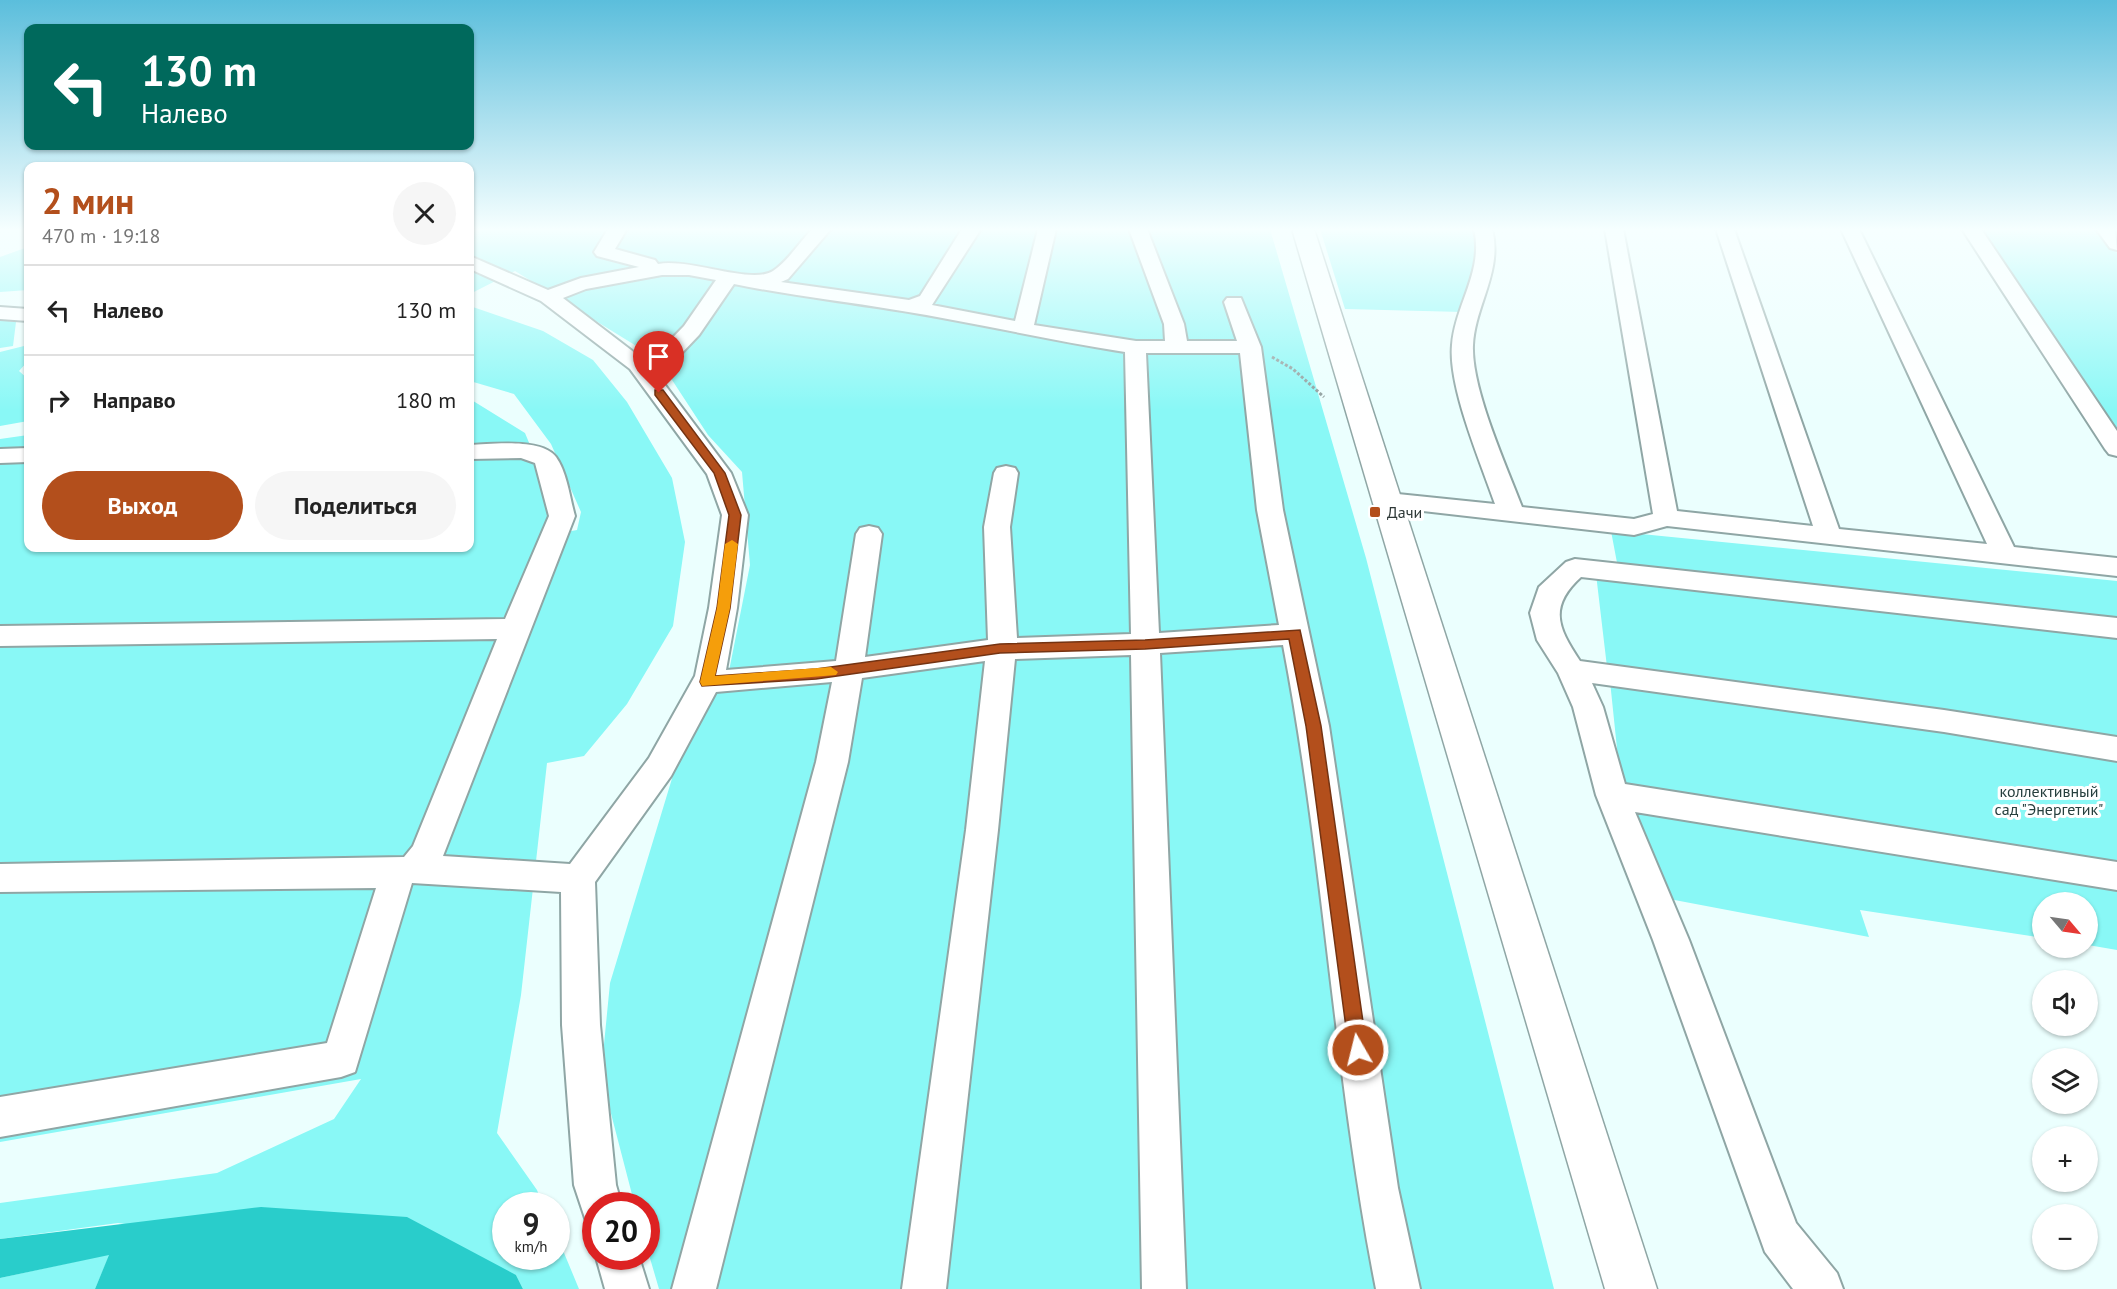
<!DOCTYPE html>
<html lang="ru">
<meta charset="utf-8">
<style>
:root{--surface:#fff;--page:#f6f6f6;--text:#222;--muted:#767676;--line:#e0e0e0;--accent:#b34f1c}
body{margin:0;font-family:"PT Sans",sans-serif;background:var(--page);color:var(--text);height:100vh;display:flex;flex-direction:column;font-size:22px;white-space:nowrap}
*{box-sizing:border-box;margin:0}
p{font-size:20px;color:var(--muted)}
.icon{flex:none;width:33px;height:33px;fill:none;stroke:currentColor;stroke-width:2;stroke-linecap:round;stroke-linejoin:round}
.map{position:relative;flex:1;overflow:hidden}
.panel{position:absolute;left:24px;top:162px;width:450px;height:390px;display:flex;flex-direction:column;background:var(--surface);border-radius:12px;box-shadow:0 2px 4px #0004}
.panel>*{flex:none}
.top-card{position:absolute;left:24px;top:24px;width:450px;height:126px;border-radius:12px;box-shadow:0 2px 4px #0004;background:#00695c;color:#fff;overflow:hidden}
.needle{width:39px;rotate:119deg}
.buttons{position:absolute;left:2032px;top:892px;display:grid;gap:12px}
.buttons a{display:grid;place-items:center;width:66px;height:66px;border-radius:50%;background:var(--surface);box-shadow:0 2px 4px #0004;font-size:30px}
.speed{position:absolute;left:492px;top:1192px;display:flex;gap:12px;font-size:30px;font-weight:700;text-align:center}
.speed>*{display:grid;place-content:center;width:78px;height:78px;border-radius:50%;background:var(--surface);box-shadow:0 2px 4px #0004;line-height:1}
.speed small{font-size:15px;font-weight:400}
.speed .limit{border:9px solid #d22;background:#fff;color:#111}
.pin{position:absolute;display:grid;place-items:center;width:51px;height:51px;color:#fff;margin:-62px -26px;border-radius:50% 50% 50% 0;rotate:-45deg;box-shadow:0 0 6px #0007}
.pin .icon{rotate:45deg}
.me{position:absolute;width:66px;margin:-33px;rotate:352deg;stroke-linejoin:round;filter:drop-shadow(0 0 4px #0008)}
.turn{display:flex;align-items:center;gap:21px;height:126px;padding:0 18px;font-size:27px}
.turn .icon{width:78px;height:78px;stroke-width:2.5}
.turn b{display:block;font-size:42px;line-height:51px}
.round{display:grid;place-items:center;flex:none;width:63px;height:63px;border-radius:32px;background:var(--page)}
.summary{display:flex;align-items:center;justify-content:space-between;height:102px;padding:0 18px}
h1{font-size:36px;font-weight:700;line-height:45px;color:var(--accent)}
.cta{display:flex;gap:12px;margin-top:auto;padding:12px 18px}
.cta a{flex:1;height:69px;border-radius:36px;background:var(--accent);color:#fff;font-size:24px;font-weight:700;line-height:69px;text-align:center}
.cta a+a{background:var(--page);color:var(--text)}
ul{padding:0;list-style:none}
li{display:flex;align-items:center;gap:18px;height:90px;padding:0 18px;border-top:2px solid var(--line)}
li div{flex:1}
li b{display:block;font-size:22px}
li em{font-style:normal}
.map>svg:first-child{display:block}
.green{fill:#89f8f6}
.water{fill:#29cdcb}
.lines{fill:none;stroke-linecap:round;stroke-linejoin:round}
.minor-casing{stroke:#8fa6a5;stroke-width:4}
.major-casing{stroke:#8fa6a5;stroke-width:3}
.path{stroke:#8e9d9c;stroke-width:3;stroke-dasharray:3 2;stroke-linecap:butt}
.minor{fill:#fff;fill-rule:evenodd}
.major{fill:#fff;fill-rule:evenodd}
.route{fill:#b34f1c;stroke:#743312;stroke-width:1.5}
.slow{fill:#f59e0b}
.poi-dot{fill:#b34f1c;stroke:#fff;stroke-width:2}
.labels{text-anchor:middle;stroke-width:6;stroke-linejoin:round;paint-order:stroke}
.poi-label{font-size:16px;fill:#2e3837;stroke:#fff;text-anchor:start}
.park-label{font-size:16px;fill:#263f3e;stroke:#fff}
</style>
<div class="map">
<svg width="2117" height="1289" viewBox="0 0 2117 1289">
<rect width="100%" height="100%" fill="#ebfffe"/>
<path class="green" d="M 470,229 L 1270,229 L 1366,558 L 1554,1289 L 659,1289 L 647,1248 L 646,1206 L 635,1206 L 601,1075 L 610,983 L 677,762 L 729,671 L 750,565 L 742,472 L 708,435 L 659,360 L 515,271 L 470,294 Z
M 1320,229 L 1477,229 L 1482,238 L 1463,312 L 1345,309 Z
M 1977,229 L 2098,229 L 2117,253 L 2117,441 Z
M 28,247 L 28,290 L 0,292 L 0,257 Z
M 470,306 L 543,331 L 593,360 L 627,402 L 672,478 L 685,542 L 673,626 L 627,704 L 584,756 L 547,763 L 521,995 L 497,1133 L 537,1190 L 543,1206 L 506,1206 L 506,1257 L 556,1257 L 557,1236 L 579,1289 L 523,1289 L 516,1275 L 118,1223 L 0,1239 L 0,1203 L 217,1173 L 334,1119 L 361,1079 L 0,1142 L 0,439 L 28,435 L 28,548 L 470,548 L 470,399 L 525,433 L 566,532 L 577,530 L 581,512 L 551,444 L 514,394 L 470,381 Z
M 0,320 L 16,322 L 13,346 L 0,348 Z
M 28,345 L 28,361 L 19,371 L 28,379 L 28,421 L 0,426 L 0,352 Z
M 1611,531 L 2117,581 L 2117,626 L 1618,568 Z
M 1596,574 L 2117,638 L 2117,740 L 1607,667 Z
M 1610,681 L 2117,755 L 2117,867 L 1621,787 Z
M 1630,809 L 2117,885 L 2117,950 L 2088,945 L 2088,903 L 2043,903 L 2043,938 L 1860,910 L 1869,937 L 1664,898 Z
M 110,1254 L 95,1289 L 0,1289 L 0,1278 Z"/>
<path class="water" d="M 261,1207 L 407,1217 L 516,1275 L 523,1289 L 95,1289 L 109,1255 L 0,1278 L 0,1239 Z"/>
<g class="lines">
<defs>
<path id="minor" d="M 608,229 L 627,229 L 615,249 L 655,260 L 658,264 C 690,258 751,285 773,271 C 787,262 800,242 812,229 L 831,229 L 788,279 L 781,282 L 909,300 L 920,296 L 962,229 L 981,229 L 932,305 L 1015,321 L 1038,229 L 1056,229 L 1034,325 L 1136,341 L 1165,341 L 1164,324 L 1129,229 L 1147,229 L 1184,324 L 1187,341 L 1237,341 L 1224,302 L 1227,298 L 1241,298 L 1261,347 L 1283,510 L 1329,726 L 1398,1188 L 1420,1289 L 1376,1289 C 1334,1076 1324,858 1283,645 L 1160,653 L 1186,1289 L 1142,1289 L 1131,655 L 1015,659 L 998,830 L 946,1289 L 902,1289 L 966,830 L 985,661 L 862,678 L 848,762 L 716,1289 L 672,1289 L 816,762 L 832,682 L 716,692 L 671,776 L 595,882 L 600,1025 L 616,1185 L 622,1206 L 596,1206 L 596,1225 L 586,1221 L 574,1185 L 562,1025 L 561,892 L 412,883 L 355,1072 L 341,1077 L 0,1137 L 0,1097 L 327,1043 L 376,888 L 0,892 L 0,864 L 404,857 L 413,846 L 497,639 L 0,646 L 0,626 L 505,619 L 549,516 L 535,463 L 521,458 L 470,459 L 470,445 C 491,444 542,438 556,457 C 567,472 570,499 575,516 L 443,856 L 570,864 L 649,758 L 695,676 L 709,608 L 722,515 L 707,474 L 630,369 L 541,301 L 470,269 L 470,256 L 548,290 L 581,278 L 639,267 L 597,256 L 594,252 ZM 662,275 L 689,275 L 716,280 L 684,326 L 648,363 L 563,298 L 586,289 ZM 734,284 C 787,295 841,301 896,310 C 972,322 1048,340 1125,352 L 1131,634 L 1017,638 L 1010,527 L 1018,473 L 1015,468 L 1006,466 L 997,468 L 994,473 L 984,527 L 988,640 L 865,657 L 882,534 L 878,528 L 869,526 L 860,528 L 856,534 L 836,661 L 726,670 L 737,608 L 748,515 L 731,473 L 659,377 L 699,335 ZM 1146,353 L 1240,353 L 1257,510 L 1279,625 L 1159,633 Z
M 1474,229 L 1492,229 C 1503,271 1475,305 1473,345 C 1471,388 1506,465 1522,507 L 1634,519 L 1653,514 L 1605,229 L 1623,229 L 1677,511 L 1813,526 L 1716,229 L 1734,229 L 1839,529 L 1987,544 L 1841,229 L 1859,229 L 2014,547 L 2117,558 L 2117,576 L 1667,526 L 1634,535 L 1379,506 L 1375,501 L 1379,496 L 1388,493 L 1495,504 C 1481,463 1448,387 1452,345 C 1455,305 1484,271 1474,229 Z
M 1962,229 L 1981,229 L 2117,431 L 2117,456 L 2109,454 L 2105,449 Z
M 2096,229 L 2115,229 L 2117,250 L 2110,248 Z
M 0,307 L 28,309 L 28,321 L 0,319 Z
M 28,448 L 28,462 L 0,463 L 0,449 Z
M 1575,559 L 2117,618 L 2117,638 L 1581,577 C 1548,607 1558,628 1580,661 L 1944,710 L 2117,737 L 2117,761 L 1944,732 L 1592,683 L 1603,707 L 1625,784 L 2117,862 L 2117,890 L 1635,812 L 1689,940 L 1796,1223 L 1837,1273 L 1843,1289 L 1793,1289 L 1765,1252 L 1653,940 L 1596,795 L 1573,707 L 1558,673 L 1537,640 L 1530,613 L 1539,587 L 1566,562 Z
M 596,1257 L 639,1257 L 649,1289 L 605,1289 Z"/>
<path id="major" d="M 1292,229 L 1314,229 L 1657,1289 L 1605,1289 Z"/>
</defs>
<use href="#minor" class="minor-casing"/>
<use href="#major" class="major-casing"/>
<path class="path" d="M 1272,357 L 1293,369 L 1324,397"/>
<use href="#minor" class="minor"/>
<use href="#major" class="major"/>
</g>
<linearGradient id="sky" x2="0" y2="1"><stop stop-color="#5bbedc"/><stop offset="0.56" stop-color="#f6ffff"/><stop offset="1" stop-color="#f6ffff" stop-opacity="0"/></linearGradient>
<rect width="2117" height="410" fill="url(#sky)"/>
<path class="route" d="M 655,390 L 663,390 L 725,473 L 741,515 L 730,608 L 715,676 L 816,669 L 1000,644 L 1145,640 L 1300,630 L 1321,726 L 1367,1050 L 1364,1056 L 1358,1058 L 1351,1056 L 1349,1050 L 1306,726 L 1289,639 L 1145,649 L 1000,653 L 816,679 L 702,686 L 700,682 L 717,608 L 729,515 L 714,473 L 655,395 Z"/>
<path class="slow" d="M 732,540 L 738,544 L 730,608 L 715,676 L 831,667 L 838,672 L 836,675 L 702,686 L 700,682 L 717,608 L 725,544 Z"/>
<rect class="poi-dot" x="1369" y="506" width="12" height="12" rx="3"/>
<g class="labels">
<g class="poi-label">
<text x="1387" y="518">Дачи</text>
</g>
<g class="park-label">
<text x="2049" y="797">коллективный<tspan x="2049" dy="18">сад "Энергетик"</tspan></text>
</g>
</g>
</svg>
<div class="buttons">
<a><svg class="needle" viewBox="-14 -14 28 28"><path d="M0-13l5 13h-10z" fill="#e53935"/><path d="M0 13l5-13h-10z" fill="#767676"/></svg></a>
<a><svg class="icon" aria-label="sound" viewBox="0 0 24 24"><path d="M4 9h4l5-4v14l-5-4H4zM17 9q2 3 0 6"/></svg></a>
<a><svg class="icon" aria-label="layers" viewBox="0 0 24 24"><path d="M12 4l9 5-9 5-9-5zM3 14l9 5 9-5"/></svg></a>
<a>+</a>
<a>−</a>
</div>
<div class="speed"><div>9<small>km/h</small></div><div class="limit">20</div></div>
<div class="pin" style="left:659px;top:393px;background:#d93025"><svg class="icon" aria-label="arrive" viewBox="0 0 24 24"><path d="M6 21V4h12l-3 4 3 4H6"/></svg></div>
<svg class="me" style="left:1358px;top:1050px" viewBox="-20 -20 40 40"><circle r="17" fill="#b34f1c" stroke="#fff" stroke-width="3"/><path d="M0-11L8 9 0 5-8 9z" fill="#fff"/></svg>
<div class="top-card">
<div class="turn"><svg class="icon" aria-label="left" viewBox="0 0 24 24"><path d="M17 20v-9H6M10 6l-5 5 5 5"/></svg><div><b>130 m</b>Налево</div></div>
</div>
<section class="panel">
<div class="summary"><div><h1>2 мин</h1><p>470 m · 19:18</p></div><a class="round"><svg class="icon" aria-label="close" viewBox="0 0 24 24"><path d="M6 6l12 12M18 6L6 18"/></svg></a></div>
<ul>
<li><svg class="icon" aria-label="left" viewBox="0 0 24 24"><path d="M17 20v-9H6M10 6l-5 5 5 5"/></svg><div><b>Налево</b></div><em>130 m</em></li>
<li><svg class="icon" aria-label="right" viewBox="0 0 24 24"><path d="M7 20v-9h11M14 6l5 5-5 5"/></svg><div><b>Направо</b></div><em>180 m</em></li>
</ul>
<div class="cta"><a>Выход</a><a>Поделиться</a></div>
</section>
</div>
